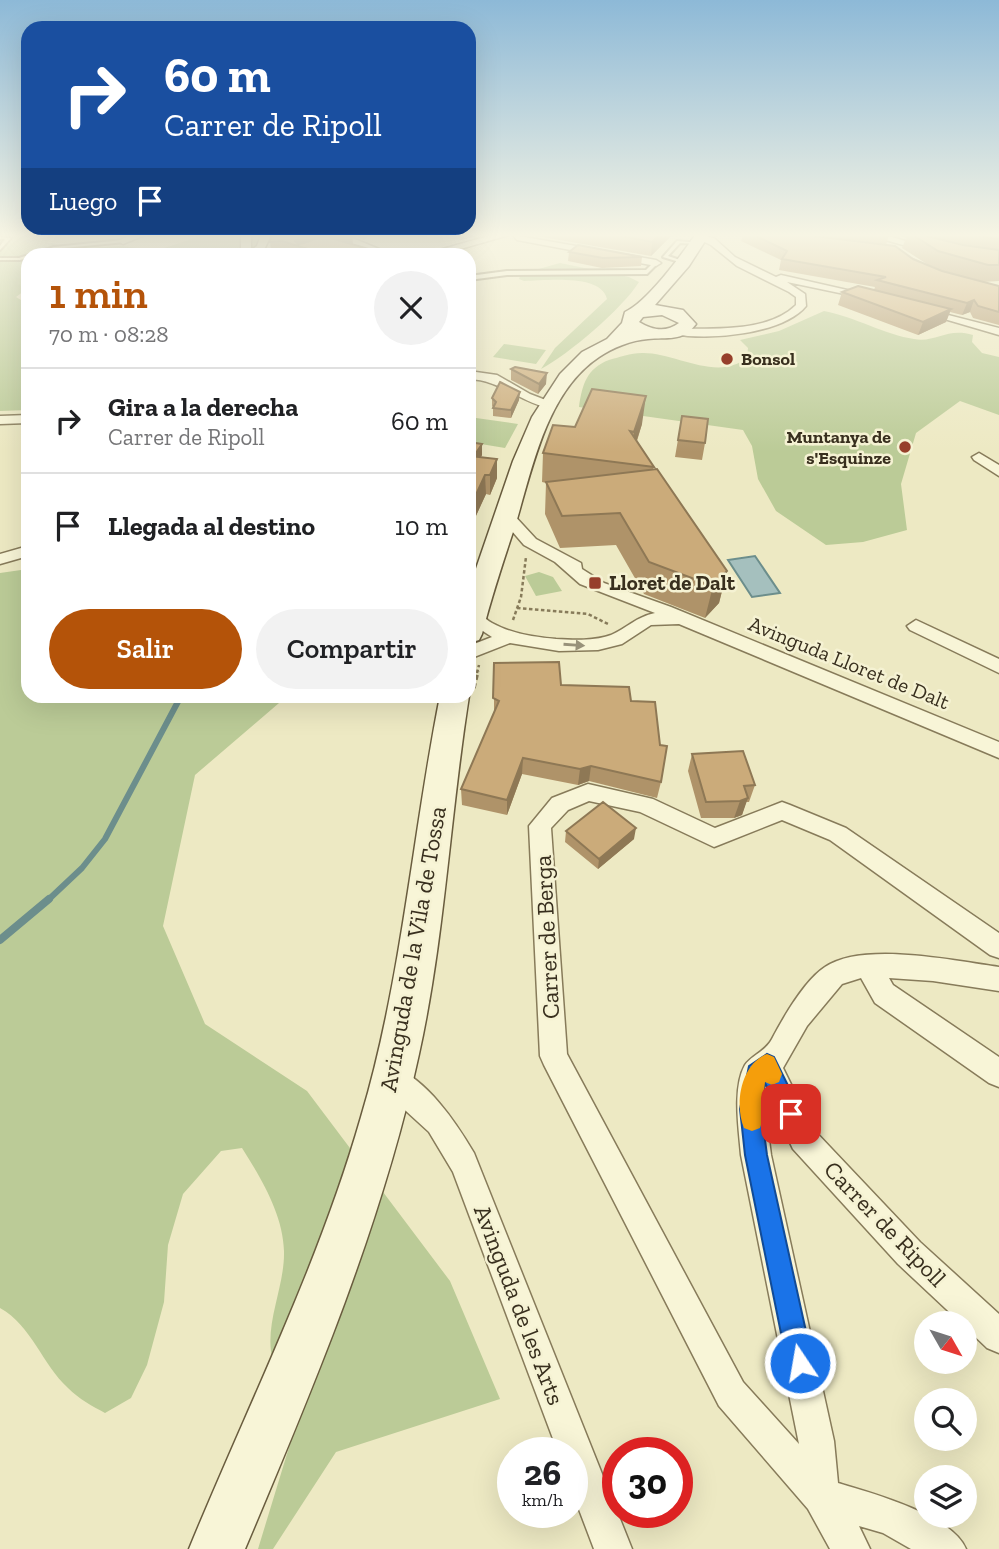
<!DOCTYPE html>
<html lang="es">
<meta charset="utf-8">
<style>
:root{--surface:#fff;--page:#f2f2f2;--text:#202124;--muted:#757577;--line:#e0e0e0;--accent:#b45309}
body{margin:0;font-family:"Zilla Slab",serif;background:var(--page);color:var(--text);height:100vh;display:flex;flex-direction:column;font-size:26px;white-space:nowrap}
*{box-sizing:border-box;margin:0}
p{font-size:23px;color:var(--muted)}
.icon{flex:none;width:38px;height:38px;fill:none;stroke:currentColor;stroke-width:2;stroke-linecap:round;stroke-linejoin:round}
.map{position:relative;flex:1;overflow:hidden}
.side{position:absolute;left:21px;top:248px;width:455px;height:455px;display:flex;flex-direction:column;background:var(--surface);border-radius:21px;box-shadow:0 7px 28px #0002}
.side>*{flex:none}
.banner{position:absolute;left:21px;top:21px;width:455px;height:214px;border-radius:21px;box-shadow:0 7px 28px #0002;background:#1a4fa0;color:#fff;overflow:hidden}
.needle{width:46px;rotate:129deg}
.tools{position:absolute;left:914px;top:1311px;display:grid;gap:14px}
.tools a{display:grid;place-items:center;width:63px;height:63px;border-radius:50%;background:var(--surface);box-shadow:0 7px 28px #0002;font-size:35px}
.speed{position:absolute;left:497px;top:1437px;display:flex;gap:14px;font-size:35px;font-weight:700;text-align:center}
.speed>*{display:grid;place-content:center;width:91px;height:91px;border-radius:50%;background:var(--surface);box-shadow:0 7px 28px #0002;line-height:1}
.speed small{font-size:18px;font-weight:400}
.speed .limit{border:10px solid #d22;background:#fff;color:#111}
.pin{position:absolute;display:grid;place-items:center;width:60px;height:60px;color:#fff;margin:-30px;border-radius:14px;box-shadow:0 4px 10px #0006}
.me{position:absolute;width:77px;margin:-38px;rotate:348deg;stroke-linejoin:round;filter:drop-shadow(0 0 5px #0008)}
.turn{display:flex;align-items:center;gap:24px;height:147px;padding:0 28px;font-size:32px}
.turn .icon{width:91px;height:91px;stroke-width:2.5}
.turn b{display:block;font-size:49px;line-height:60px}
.then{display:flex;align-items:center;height:66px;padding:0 28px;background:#0003;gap:14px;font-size:26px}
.round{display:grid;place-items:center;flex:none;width:74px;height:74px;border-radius:37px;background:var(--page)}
.summary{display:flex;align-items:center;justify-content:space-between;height:119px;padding:0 28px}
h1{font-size:42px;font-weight:600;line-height:52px;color:var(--accent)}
.action{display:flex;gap:14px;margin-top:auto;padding:14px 28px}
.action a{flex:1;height:80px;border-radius:42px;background:var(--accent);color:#fff;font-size:28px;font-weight:600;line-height:80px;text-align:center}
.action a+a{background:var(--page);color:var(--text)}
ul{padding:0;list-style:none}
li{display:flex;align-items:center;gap:21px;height:105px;padding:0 28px;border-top:2px solid var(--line)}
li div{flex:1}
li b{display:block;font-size:26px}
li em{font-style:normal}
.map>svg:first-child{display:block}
.green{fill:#bbcb97}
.water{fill:#a5c0be;stroke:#6c8e8c;stroke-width:2}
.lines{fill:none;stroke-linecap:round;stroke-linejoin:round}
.stream-far1{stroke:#6c8e8c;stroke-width:6}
.stream{stroke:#6c8e8c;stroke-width:8}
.service-casing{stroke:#877b5a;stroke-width:4}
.minor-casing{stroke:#877b5a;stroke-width:3}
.secondary-casing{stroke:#695c3e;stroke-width:3}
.path-far1{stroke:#877b5a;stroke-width:2.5;stroke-dasharray:3.5 2.5;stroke-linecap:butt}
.path{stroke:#877b5a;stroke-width:3.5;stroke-dasharray:5 3.5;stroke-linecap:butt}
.service{fill:#f8f5d7;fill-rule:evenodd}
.minor{fill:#f8f5d7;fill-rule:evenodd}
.secondary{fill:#f8f5d7;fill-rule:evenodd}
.wall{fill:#af9369}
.shaded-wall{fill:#8e7855}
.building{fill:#cbab7a;stroke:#8e7855;stroke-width:2}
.oneway{fill:#98927a}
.route{fill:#1a73e8;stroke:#114b97;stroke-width:2}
.slow{fill:#f59e0b}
.poi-dot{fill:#963f2b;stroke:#f5f2d3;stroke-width:2.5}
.labels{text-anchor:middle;stroke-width:5;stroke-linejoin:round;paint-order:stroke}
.far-poi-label{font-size:18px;font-weight:bold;fill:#382f1e;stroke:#f5f2d3;text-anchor:start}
.poi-label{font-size:21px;font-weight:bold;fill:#382f1e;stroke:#f5f2d3;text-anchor:start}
.street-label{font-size:21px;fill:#382f1e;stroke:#f5f2d3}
.near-street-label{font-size:24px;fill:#382f1e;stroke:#f5f2d3}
</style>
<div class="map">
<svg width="999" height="1549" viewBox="0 0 999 1549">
<rect width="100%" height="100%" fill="#ede9c3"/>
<path class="green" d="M 0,235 L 56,235 L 47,242 L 76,249 L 119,246 L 158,250 L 204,235 L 262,235 L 256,255 L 28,256 L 28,288 L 16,297 L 28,304 L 28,410 L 0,411 Z
M 560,263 L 629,277 L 639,282 C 623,308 568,355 541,369 L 555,348 L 607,299 C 601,273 544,281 524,281 L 519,279 L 521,274 Z
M 824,311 C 855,317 886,335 914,339 C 936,343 947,327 973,335 L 972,342 L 982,353 L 999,357 L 999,415 L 960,401 L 916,433 L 901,484 L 907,530 L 863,542 L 826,545 L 776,511 L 758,479 L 752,446 L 743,430 L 579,407 C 582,385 587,368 609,360 C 620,357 630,353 642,353 C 674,352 719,383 747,357 L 748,348 L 740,340 L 779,331 Z
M 504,344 L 546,350 L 536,364 L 493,357 Z
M 469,417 L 518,424 L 505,448 L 469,442 Z
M 28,569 L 28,696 L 286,697 L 195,775 L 163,926 L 205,1024 L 307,1091 L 450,1281 L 500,1399 L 336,1452 L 273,1549 L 258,1549 L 301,1408 C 292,1394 277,1378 273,1362 C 263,1325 285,1288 284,1251 C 283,1214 261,1178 242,1148 L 221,1151 L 183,1194 L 168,1245 L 164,1302 L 147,1365 L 131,1398 L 105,1413 C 92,1406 79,1399 68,1388 C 42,1364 32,1326 0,1308 L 0,573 Z
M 539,572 L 553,577 L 562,591 L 536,596 L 525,576 Z"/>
<path class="water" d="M 755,556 L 780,593 L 752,597 L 728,560 Z"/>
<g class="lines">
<path class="stream-far1" d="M 47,901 L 82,868 L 105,839 L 181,696"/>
<path class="stream" d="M 0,940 L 49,899"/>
<defs>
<path id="service" d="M 0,237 L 11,238 L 0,250 L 0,246 L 5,239 L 0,239 Z
M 123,240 L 125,242 L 54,249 L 35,256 L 28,256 L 28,258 L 20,260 L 0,260 L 0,258 L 19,258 L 54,247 Z
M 677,241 L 700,243 L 698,244 L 680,243 L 668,256 L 686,262 L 686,264 L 663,257 Z
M 654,262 L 658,263 L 647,274 L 507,275 L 469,280 L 469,276 L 507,271 L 646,270 Z"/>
<path id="minor" d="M 130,235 L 145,235 L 123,244 L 118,241 Z
M 241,235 L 251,235 L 251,250 L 257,246 L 261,235 L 271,235 L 264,250 L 255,256 L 241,252 Z
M 492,235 L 509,235 L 436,256 L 418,256 Z
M 513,235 L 656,260 L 661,263 L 656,266 L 517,240 Z
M 697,235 L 714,238 L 735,257 L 776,277 L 781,275 L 878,297 L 873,300 L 787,282 L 805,294 L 806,306 C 783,334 709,341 674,334 L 672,332 L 678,329 C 715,328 767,333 796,305 L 796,297 L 789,292 L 737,266 L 711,245 L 698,239 Z
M 868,235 L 885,235 L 936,250 L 931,253 Z
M 350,237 L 391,254 L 393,256 C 375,256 364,245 348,243 C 339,242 333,245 325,241 Z
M 917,307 L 999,328 L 999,335 L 917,311 Z
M 469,371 L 497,375 L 530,394 L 556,404 L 549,408 C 518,401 500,380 469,379 Z
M 28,415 L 28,423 L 0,424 L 0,416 Z
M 979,453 L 999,465 L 999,476 L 974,460 L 972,457 Z
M 506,510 L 511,512 L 536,539 L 581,563 L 582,569 L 604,583 L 671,607 L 999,742 L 999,758 L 679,624 L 651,625 L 622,644 L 598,650 L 559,651 L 510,643 L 469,659 L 469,646 L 492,637 L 469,622 L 469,611 C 480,610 483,618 492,623 C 512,634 534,637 556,639 C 573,640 595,641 611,635 C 627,628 636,617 655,613 L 580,584 L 555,562 L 524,545 L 498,515 Z
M 28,546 L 28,556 L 0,564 L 0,554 Z
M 916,620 L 999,659 L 999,673 L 910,630 L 907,626 Z
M 588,784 L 653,799 L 715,828 L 782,802 L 790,805 L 846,828 L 999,933 L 999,958 L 990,955 L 830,840 L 782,820 L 714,847 L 640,812 L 589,801 L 568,810 L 551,828 L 567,1054 L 743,1382 L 799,1444 L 741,1155 C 739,1130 732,1088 745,1065 C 752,1055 766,1051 772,1039 C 783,1018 805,980 825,967 C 863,941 956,961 999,967 L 999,991 L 933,981 L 889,978 L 893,985 L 999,1057 L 999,1087 L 989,1083 L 875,1003 L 861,978 L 842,984 L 807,1026 L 783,1068 L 813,1129 L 920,1242 L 999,1314 L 999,1353 L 987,1348 L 964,1326 L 964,1323 L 961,1323 L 898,1264 L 793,1149 L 767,1094 L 765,1109 L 771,1155 L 834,1441 L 838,1483 C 872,1493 952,1515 966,1549 L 911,1549 L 883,1533 L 859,1526 L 870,1549 L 830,1549 L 808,1509 L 719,1406 L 544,1065 L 540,1056 L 529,826 L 552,798 Z
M 393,1066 C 428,1081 455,1121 474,1153 L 632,1549 L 594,1549 L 572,1491 L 572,1452 L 558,1452 L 453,1172 L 429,1132 L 383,1090 L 379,1080 L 383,1070 Z"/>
<path id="secondary" d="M 695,235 L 709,235 L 689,266 L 655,305 L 683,310 L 696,324 C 683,342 667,337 648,339 C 632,340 612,348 599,357 C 546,392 532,470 515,526 C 503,562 491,598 482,634 L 479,640 L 469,643 L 469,589 L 513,461 L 532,417 L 560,374 L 582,352 L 607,339 L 622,323 L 625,312 C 647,302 680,257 695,235 ZM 662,315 L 679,323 C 666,333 652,330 639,322 L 643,317 Z
M 469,695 L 469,696 C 450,815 445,936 419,1054 C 382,1225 313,1388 245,1549 L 189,1549 C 248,1405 318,1267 361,1117 C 402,980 412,837 440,696 Z"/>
</defs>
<use href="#service" class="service-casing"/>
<use href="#minor" class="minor-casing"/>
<use href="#secondary" class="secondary-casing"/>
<path class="path-far1" d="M 517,608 L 588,614 L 610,625
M 513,620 L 521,597 L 526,557
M 477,673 L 479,665"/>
<path class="path" d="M 474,688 L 478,671"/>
<use href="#service" class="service"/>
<use href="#minor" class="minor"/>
<use href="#secondary" class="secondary"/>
</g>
<path class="wall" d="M 270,235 L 352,235 L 353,244 L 392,256 L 272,256 L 270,242 Z
M 353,235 L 370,235 L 364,240 Z
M 447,235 L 480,235 L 461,240 Z
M 531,235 L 672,235 L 651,256 Z
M 743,235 L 889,235 L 886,245 L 930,266 L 902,248 L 906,238 L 898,235 L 999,235 L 999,281 L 983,282 L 999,286 L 999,325 L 973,318 L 970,312 L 962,315 L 950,312 L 946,322 L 918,335 L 838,305 L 842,292 L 874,290 L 875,287 L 779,270 L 781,260 L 741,241 Z
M 569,252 L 642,257 L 641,266 L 602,268 L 568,261 Z
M 511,369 L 546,384 L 538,394 L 511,380 Z
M 492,398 L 519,400 L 511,418 L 493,416 L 493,407 L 492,406 Z
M 682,416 L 705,443 L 702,460 L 675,457 Z
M 642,424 L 637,441 L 654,467 L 653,469 L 727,571 L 719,603 L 705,618 L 644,594 L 616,545 L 560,548 L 545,514 L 546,483 L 542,482 L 543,453 L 575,427 Z
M 469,442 L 482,444 L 482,455 L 481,457 L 497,459 L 497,478 L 490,495 L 486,494 L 469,531 Z
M 494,663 L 561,685 L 631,701 L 661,782 L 657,798 L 589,781 L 578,785 L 522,774 L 507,815 L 462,805 L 461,789 L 494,712 Z
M 692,754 L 755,785 L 749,802 L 746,802 L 742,815 L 734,818 L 701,818 L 688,771 Z
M 566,831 L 634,839 L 598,869 L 565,842 Z"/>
<path class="shaded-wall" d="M 303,235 L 328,235 L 296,245 L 295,241 Z
M 340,235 L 352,235 L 353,247 L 331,238 Z
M 461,235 L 480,235 L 461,240 Z
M 659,235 L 672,235 L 651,256 L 652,242 Z
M 974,300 L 970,312 L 962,315 L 967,303 Z
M 951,309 L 946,322 L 918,335 L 923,322 Z
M 547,373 L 546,384 L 538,394 L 539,384 Z
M 520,392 L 519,400 L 511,418 L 511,410 Z
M 646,396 L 642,424 L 630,461 L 634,432 Z
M 482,444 L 482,455 L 469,477 L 469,465 Z
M 497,459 L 497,478 L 490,495 L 490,475 Z
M 485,475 L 486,494 L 469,531 L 469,510 Z
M 727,571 L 719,603 L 705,618 L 713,586 Z
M 523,758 L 522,774 L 507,815 L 507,800 Z
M 591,766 L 589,781 L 578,785 L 580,769 Z
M 748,798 L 742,815 L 734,818 L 740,801 Z
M 636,828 L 634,839 L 598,869 L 599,859 Z"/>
<path class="building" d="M 271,235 L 303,235 L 295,241 L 298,244 L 304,243 L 325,235 L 340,235 L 331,238 L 392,256 L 330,256 L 282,241 L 270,242 Z
M 616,235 L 659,235 L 652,242 Z
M 754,235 L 806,235 L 895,246 L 913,259 L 942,271 L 999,286 L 999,312 L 978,306 L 974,300 L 967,303 L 877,280 L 886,277 L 782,259 L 787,251 Z
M 913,235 L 923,235 L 963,245 L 999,250 L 999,265 L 988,265 L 938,251 Z
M 973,235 L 999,235 L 999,239 Z
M 578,245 L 642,257 L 603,258 L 569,252 Z
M 858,286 L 951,309 L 923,322 L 842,292 Z
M 515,367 L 547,373 L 539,384 L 511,369 Z
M 500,382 L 520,392 L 511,410 L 493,408 L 496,402 L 492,398 Z
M 592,389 L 646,396 L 634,432 L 630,431 L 654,467 L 543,453 L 553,425 L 575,427 Z
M 682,416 L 708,419 L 705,443 L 678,440 Z
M 469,442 L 482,444 L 474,456 L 470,456 L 469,457 Z
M 470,456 L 497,459 L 490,475 L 485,475 L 469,510 Z
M 657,469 L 727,571 L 713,586 L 649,562 L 620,513 L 562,516 L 546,482 Z
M 559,662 L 561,685 L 629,687 L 631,701 L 655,702 L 660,745 L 667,746 L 661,782 L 591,766 L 580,769 L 523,758 L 507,800 L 461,789 L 499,701 L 493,698 L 494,663 Z
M 743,751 L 755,785 L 744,786 L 748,798 L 740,801 L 706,802 L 692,754 Z
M 603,802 L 636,828 L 599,859 L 566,831 Z"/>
<defs><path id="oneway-solid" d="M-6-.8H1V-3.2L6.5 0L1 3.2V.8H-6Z" transform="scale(1.75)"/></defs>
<use class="oneway" href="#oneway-solid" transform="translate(574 645) rotate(4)"/>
<linearGradient id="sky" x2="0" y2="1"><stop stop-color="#8db9d7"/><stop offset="0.52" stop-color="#f7f5e4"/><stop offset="1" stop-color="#f7f5e4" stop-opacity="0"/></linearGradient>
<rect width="999" height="452" fill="url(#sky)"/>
<path class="route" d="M 767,1054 L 774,1057 L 802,1114 L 799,1121 L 791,1124 L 784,1121 L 765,1083 L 761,1109 L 767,1155 L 813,1363 L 809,1372 L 800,1376 L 791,1372 L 787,1363 L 745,1155 L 740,1109 L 749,1066 Z"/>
<path class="slow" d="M 767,1054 L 774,1057 L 782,1074 L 779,1082 L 772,1085 L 765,1082 C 763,1097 765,1115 760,1128 L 752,1131 L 744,1128 C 734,1104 741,1064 767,1054 Z"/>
<g class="poi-dot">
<circle cx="727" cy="359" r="7"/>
<circle cx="905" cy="447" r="7"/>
<rect x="588" y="576" width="14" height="14" rx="3.5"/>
</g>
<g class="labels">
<g class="far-poi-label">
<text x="741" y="365">Bonsol</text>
<text x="891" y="443" text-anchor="end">Muntanya de<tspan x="891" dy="21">s'Esquinze</tspan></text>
</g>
<g class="poi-label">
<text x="609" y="590">Lloret de Dalt</text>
</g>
<g class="street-label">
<text transform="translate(849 663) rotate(22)" y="7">Avinguda Lloret de Dalt</text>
</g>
<g class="near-street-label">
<text transform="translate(547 937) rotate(-93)" y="8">Carrer de Berga</text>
<text transform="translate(413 949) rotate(-80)" y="8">Avinguda de la Vila de Tossa</text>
<text transform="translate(885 1224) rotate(46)" y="8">Carrer de Ripoll</text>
<text transform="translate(519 1305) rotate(69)" y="8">Avinguda de les Arts</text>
</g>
</g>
</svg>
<div class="tools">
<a><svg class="needle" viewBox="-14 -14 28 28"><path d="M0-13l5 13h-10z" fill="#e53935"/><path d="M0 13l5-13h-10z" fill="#757577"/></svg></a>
<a><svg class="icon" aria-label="search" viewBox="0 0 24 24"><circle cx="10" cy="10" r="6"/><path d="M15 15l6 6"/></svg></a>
<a><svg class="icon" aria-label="layers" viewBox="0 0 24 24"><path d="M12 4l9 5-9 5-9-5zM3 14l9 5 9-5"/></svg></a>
</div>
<div class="speed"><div>26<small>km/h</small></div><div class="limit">30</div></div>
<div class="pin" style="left:791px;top:1114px;background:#d93025"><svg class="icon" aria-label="arrive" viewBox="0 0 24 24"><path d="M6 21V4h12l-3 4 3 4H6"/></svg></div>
<svg class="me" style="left:800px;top:1363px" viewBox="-20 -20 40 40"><circle r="17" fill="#1a73e8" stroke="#fff" stroke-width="3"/><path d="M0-11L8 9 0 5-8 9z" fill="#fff"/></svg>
<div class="banner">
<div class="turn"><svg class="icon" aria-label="right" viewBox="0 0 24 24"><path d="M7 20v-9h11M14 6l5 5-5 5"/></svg><div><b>60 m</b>Carrer de Ripoll</div></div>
<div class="then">Luego<svg class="icon" aria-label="arrive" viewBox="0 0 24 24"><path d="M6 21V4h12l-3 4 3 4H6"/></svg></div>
</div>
<section class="side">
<div class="summary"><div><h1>1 min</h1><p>70 m · 08:28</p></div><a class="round"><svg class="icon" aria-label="close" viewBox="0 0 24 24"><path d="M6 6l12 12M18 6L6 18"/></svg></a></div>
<ul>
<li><svg class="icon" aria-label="right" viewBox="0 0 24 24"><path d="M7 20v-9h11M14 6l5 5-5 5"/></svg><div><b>Gira a la derecha</b><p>Carrer de Ripoll</p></div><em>60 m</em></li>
<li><svg class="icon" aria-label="arrive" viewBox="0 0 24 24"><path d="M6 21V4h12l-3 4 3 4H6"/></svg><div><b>Llegada al destino</b></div><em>10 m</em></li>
</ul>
<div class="action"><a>Salir</a><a>Compartir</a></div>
</section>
</div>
